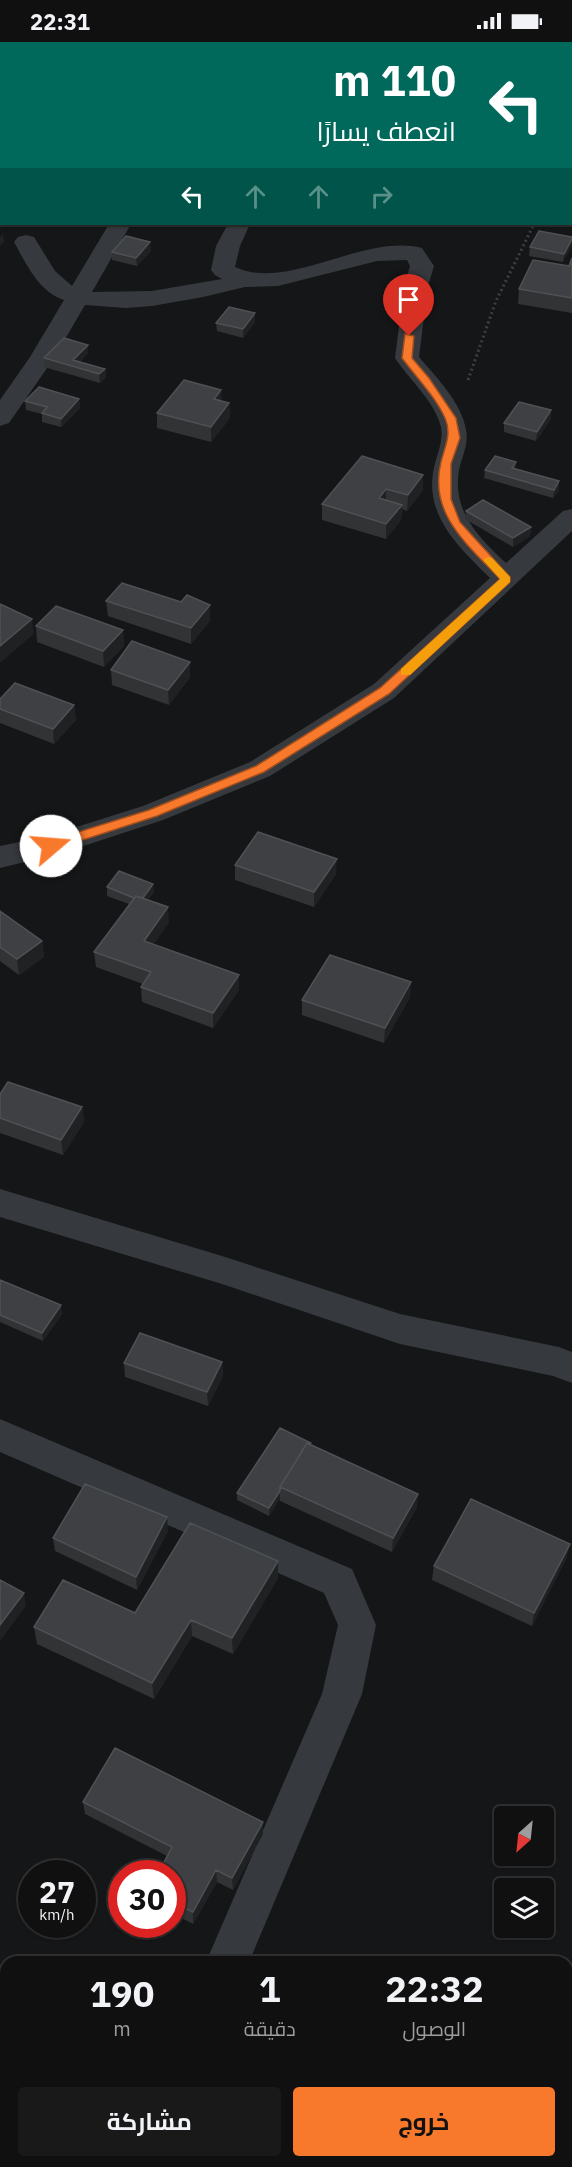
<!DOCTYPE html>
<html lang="ar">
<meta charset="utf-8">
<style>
:root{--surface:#101011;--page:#19191a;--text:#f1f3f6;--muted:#9c9d9f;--line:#303031;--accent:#f9792c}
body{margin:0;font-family:"IBM Plex Sans",Cairo,sans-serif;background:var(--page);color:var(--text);direction:rtl;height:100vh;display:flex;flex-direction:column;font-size:22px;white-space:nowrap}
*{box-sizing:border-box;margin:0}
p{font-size:20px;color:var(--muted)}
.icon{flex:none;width:33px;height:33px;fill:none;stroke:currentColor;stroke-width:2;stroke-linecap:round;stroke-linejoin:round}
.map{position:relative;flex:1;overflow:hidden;direction:ltr}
.side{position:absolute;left:0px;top:1914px;width:573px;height:212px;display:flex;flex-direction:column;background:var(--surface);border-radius:18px 18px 0 0;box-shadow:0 2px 4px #0004,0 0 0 2px var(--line);direction:rtl}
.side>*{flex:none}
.banner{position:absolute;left:0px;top:0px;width:573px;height:183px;box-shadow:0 2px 4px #0004,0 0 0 2px var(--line);direction:rtl;background:#00695c;color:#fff;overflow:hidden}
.needle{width:39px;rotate:207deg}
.controls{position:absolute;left:494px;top:1764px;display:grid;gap:12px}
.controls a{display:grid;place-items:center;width:60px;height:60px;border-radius:6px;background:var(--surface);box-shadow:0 2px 4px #0004,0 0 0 2px var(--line);font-size:30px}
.speed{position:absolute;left:18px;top:1818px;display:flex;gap:12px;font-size:30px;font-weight:700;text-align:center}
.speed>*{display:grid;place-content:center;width:78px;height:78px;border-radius:50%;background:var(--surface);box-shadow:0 2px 4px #0004,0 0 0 2px var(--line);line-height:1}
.speed small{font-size:15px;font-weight:400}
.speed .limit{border:9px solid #d22;background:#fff;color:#111}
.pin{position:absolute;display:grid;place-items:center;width:51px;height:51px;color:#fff;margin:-62px -26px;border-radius:50% 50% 50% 0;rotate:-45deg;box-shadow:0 0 6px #0007}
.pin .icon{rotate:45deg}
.me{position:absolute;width:66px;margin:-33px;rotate:72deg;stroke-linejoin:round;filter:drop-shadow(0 0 4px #0008)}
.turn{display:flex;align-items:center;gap:21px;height:126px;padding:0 18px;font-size:27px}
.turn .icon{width:78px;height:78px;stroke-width:2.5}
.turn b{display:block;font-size:42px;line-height:51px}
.lanes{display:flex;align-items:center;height:57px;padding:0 18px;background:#0003;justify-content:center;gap:30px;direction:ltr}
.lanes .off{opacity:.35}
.eta{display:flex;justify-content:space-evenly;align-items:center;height:102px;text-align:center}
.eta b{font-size:36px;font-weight:700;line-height:42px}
.cta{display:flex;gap:12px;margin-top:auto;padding:12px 18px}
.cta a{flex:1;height:69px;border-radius:6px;background:var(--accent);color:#111;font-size:24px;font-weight:700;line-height:69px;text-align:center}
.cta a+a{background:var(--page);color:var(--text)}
.status{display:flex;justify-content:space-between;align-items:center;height:42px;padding:0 30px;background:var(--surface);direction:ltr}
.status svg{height:16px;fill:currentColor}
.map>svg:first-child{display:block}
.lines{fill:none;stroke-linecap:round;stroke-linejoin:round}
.path-far1{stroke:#3c4044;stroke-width:3;stroke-dasharray:2 3;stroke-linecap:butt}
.path{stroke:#3c4044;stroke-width:4.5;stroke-dasharray:4 5;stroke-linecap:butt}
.street{fill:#36393d;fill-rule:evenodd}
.wall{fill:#313335}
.shaded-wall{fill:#202123}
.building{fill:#3e4043;stroke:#4e5255;stroke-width:1.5}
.route{fill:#f9792c;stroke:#a24f1d;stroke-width:1.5}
.slow{fill:#f59e0b}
</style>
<div class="status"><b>22:31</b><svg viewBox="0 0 49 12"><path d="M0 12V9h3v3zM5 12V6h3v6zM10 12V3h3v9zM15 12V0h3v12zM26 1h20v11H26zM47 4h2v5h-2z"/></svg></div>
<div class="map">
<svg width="572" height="2125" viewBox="0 0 572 2125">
<rect width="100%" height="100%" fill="#151617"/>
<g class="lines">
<path class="path-far1" d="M 468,338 L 496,259 L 534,182"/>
<path class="path" d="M 295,2120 L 299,2125"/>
<path class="street" d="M 109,182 L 131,182 L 92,250 L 152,249 L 222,237 L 215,233 L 211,228 L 216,204 L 228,182 L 250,182 L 240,204 L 235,225 C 288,250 363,191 422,206 L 434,224 L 428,244 L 419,315 C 436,335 462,361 466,388 C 469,401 462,415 459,428 C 452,469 478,495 506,521 L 563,469 L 572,467 L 572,489 L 394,656 L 270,734 L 163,778 L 62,811 L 0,826 L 0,804 L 48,794 L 143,764 L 250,720 L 374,642 L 490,536 C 461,507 426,476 433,431 C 435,416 444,400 441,385 C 434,358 410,339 395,316 L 404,244 L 410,224 L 407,218 L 377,219 L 278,244 L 245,245 L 203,255 L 152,264 L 126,266 L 85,263 L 54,316 L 9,381 L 0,384 L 0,358 L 30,315 L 64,258 C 38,249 27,223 14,200 L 18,195 L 26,193 L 34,195 L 55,229 L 72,244 Z
M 0,1147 L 222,1214 L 400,1272 L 559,1305 L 572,1310 L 572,1341 L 553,1334 L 400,1302 L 222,1242 L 0,1175 Z
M 0,1377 L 352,1527 L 376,1583 L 362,1652 L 249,1920 L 206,1920 L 322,1652 L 338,1583 L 324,1551 L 0,1410 Z"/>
</g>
<path class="wall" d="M 2,66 L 2,79 L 0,79 L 0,68 Z
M 572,195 L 563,220 L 529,214 L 530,205 Z
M 151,209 L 137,224 L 112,218 L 112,210 Z
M 572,216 L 572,271 L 518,262 L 519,247 L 569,224 Z
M 255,280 L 243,296 L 217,289 L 216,281 Z
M 88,303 L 88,311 L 80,320 L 105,327 L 106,335 L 100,341 L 44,325 L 44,316 Z
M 79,357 L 80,366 L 61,385 L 42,380 L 42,372 L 26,368 L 25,359 Z
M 222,359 L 229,361 L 230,376 L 211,400 L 157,386 L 157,371 Z
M 551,377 L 536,399 L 504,390 L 504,381 Z
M 362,414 L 423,448 L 407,469 L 402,467 L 401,478 L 386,497 L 322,478 L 322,462 Z
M 516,420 L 515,427 L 559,439 L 559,448 L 553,456 L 484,436 L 485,428 Z
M 466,469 L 531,485 L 530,494 L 513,505 L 465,477 Z
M 106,559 L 210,579 L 191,602 L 108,574 Z
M 36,584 L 123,588 L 124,604 L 104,625 L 37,600 Z
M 111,628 L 190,635 L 169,663 L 112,643 Z
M 0,657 L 74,663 L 76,678 L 54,702 L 0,681 Z
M 235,823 L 336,832 L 314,865 L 235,838 Z
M 107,845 L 154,850 L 148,858 L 169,880 L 153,903 L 239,933 L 239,948 L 213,986 L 142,960 L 141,945 L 143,942 L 96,925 L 94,910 L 129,862 L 107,854 Z
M 0,869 L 42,899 L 44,915 L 19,933 L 0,919 Z
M 410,955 L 384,1001 L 302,973 L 302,958 Z
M 0,1052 L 82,1065 L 84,1080 L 63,1113 L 0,1091 Z
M 0,1238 L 62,1272 L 43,1299 L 0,1280 Z
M 222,1320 L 223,1334 L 208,1364 L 125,1335 L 124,1321 Z
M 311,1403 L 417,1465 L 392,1510 L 280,1459 L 280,1457 L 269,1474 L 237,1458 L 237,1451 Z
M 168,1489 L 137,1548 L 55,1509 L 53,1496 Z
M 567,1515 L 532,1584 L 432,1538 L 434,1524 Z
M 278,1536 L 233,1612 L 192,1594 L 154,1657 L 37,1602 L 34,1585 L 135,1571 Z
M 83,1760 L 263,1780 L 263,1792 L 233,1848 L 217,1840 L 193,1882 L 172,1871 L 172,1832 L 167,1814 L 85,1772 Z"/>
<path class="shaded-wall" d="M 3,192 L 4,200 L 0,204 L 0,195 Z
M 572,197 L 572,204 L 563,220 L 564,212 Z
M 150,200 L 151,209 L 137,224 L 136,216 Z
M 255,271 L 255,280 L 243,296 L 243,287 Z
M 88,303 L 88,311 L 74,326 L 73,318 Z
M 105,327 L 106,335 L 100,341 L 99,332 Z
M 221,348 L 222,363 L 214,357 Z
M 79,357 L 80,366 L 61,385 L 61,377 Z
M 229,361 L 230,376 L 211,400 L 211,385 Z
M 551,368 L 551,377 L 536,399 L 537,390 Z
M 423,433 L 423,448 L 407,469 L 408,453 Z
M 559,439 L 559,448 L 553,456 L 554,448 Z
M 386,447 L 386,462 L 379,456 Z
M 402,463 L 401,478 L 386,497 L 386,482 Z
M 531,485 L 530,494 L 513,505 L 513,496 Z
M 210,563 L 210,579 L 191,602 L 191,586 Z
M 32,577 L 34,592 L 0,621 L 0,604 Z
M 123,588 L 124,604 L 104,625 L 103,609 Z
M 190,620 L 190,635 L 169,663 L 168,648 Z
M 74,663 L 76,678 L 54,702 L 53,687 Z
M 337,817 L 336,832 L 314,865 L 314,850 Z
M 153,842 L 154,850 L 142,867 L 141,858 Z
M 168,865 L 169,880 L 145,915 L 144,899 Z
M 42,899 L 44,915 L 19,933 L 17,917 Z
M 239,933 L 239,948 L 213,986 L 213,971 Z
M 411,940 L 410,955 L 384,1001 L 385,986 Z
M 82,1065 L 84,1080 L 63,1113 L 61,1098 Z
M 61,1263 L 62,1272 L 43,1299 L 42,1291 Z
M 222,1320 L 223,1334 L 208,1364 L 207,1350 Z
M 280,1449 L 280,1457 L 269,1474 L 269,1466 Z
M 418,1452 L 417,1465 L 392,1510 L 393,1496 Z
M 167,1475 L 168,1489 L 137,1548 L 136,1535 Z
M 570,1502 L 567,1515 L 532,1584 L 534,1571 Z
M 278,1519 L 278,1536 L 233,1612 L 232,1596 Z
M 24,1551 L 26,1564 L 0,1599 L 0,1583 Z
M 191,1578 L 192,1594 L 154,1657 L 152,1641 Z
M 263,1780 L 263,1792 L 233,1848 L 232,1836 Z
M 216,1828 L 217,1840 L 193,1882 L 193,1870 Z"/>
<path class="building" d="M 539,189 L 572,195 L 572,197 L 564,212 L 530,205 Z
M 126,194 L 150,200 L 136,216 L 112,210 Z
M 572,216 L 572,256 L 519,247 L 533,218 L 569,224 Z
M 229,265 L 255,271 L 243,287 L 216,281 Z
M 64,296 L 88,303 L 73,318 L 105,327 L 99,332 L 44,316 Z
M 184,338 L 221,348 L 214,357 L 229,361 L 211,385 L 157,371 Z
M 39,345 L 79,357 L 61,377 L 42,371 L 47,365 L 25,359 Z
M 519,360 L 551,368 L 537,390 L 504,381 Z
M 362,414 L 423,433 L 408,453 L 386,447 L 379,456 L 402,463 L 386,482 L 322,462 Z
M 495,414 L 516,420 L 512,426 L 559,439 L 554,448 L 485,428 Z
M 483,458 L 531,485 L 513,496 L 466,469 Z
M 122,541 L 181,560 L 187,553 L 210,563 L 191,586 L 106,559 Z
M 0,562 L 32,577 L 0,604 Z
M 56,564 L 123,588 L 103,609 L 36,584 Z
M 132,599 L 190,620 L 168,648 L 111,628 Z
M 15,641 L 74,663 L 53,687 L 0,667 L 0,657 Z
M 258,790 L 337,817 L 314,850 L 235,823 Z
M 119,829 L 153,842 L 143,856 L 136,854 L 134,856 L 107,845 Z
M 136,854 L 168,865 L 144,899 L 239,933 L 213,971 L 141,945 L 151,930 L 94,910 Z
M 0,869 L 42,899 L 17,917 L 0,905 Z
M 330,913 L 411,940 L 385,986 L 302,958 Z
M 8,1040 L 82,1065 L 61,1098 L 0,1076 L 0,1052 Z
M 0,1238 L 61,1263 L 42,1291 L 0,1273 Z
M 140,1291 L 222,1320 L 207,1350 L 124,1321 Z
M 280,1386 L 311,1401 L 310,1403 L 307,1401 L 280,1445 L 280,1449 L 269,1466 L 237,1451 Z
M 307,1401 L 418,1452 L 393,1496 L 280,1445 Z
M 85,1442 L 167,1475 L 136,1535 L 53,1496 Z
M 471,1457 L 570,1502 L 534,1571 L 434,1524 Z
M 190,1481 L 278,1519 L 232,1596 L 191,1578 L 152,1641 L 34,1585 L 63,1538 L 135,1571 Z
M 0,1538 L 24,1551 L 0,1583 Z
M 115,1706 L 263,1780 L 232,1836 L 216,1828 L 193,1870 L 172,1860 L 172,1832 L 158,1832 L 172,1805 L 83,1760 Z"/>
<path class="route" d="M 405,292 L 414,294 L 412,316 L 429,336 L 456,376 L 460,396 L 451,422 L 451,457 L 460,480 L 510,535 L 510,540 L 389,652 L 264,730 L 157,774 L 55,807 L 46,807 L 45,804 L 46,800 L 149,768 L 256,724 L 380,646 L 500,537 C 468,503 428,472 441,420 C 445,404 452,392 445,376 C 435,354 416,335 402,316 Z"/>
<path class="slow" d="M 488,515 L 492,516 L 510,535 L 510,540 L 410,633 L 401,633 L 401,627 L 500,537 L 483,518 Z"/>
</svg>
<div class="controls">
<a><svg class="needle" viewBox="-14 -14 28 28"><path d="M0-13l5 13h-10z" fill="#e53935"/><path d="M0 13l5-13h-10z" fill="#9c9d9f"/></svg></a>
<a><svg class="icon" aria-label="layers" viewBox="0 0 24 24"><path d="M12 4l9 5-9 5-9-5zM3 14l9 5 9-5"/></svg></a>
</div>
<div class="speed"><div>27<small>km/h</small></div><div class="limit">30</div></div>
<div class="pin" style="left:409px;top:294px;background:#d93025"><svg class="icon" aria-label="arrive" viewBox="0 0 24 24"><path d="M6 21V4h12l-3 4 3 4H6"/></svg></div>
<svg class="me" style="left:51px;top:804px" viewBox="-20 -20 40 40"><circle r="19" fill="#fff"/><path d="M0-13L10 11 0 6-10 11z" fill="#f9792c"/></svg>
<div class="banner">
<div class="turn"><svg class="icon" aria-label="left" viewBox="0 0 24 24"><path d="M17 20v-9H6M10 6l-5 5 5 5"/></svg><div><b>110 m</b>انعطف يسارًا</div></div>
<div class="lanes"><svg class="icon" aria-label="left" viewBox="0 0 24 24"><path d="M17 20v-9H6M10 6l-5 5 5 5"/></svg><svg class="icon off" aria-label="ahead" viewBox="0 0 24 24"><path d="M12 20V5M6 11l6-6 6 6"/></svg><svg class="icon off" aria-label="ahead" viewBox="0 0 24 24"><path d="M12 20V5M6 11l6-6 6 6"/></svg><svg class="icon off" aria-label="right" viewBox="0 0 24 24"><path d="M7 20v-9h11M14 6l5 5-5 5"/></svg></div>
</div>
<section class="side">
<div class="eta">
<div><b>22:32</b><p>الوصول</p></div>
<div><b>1</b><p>دقيقة</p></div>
<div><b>190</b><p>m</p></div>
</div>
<div class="cta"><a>خروج</a><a>مشاركة</a></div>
</section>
</div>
